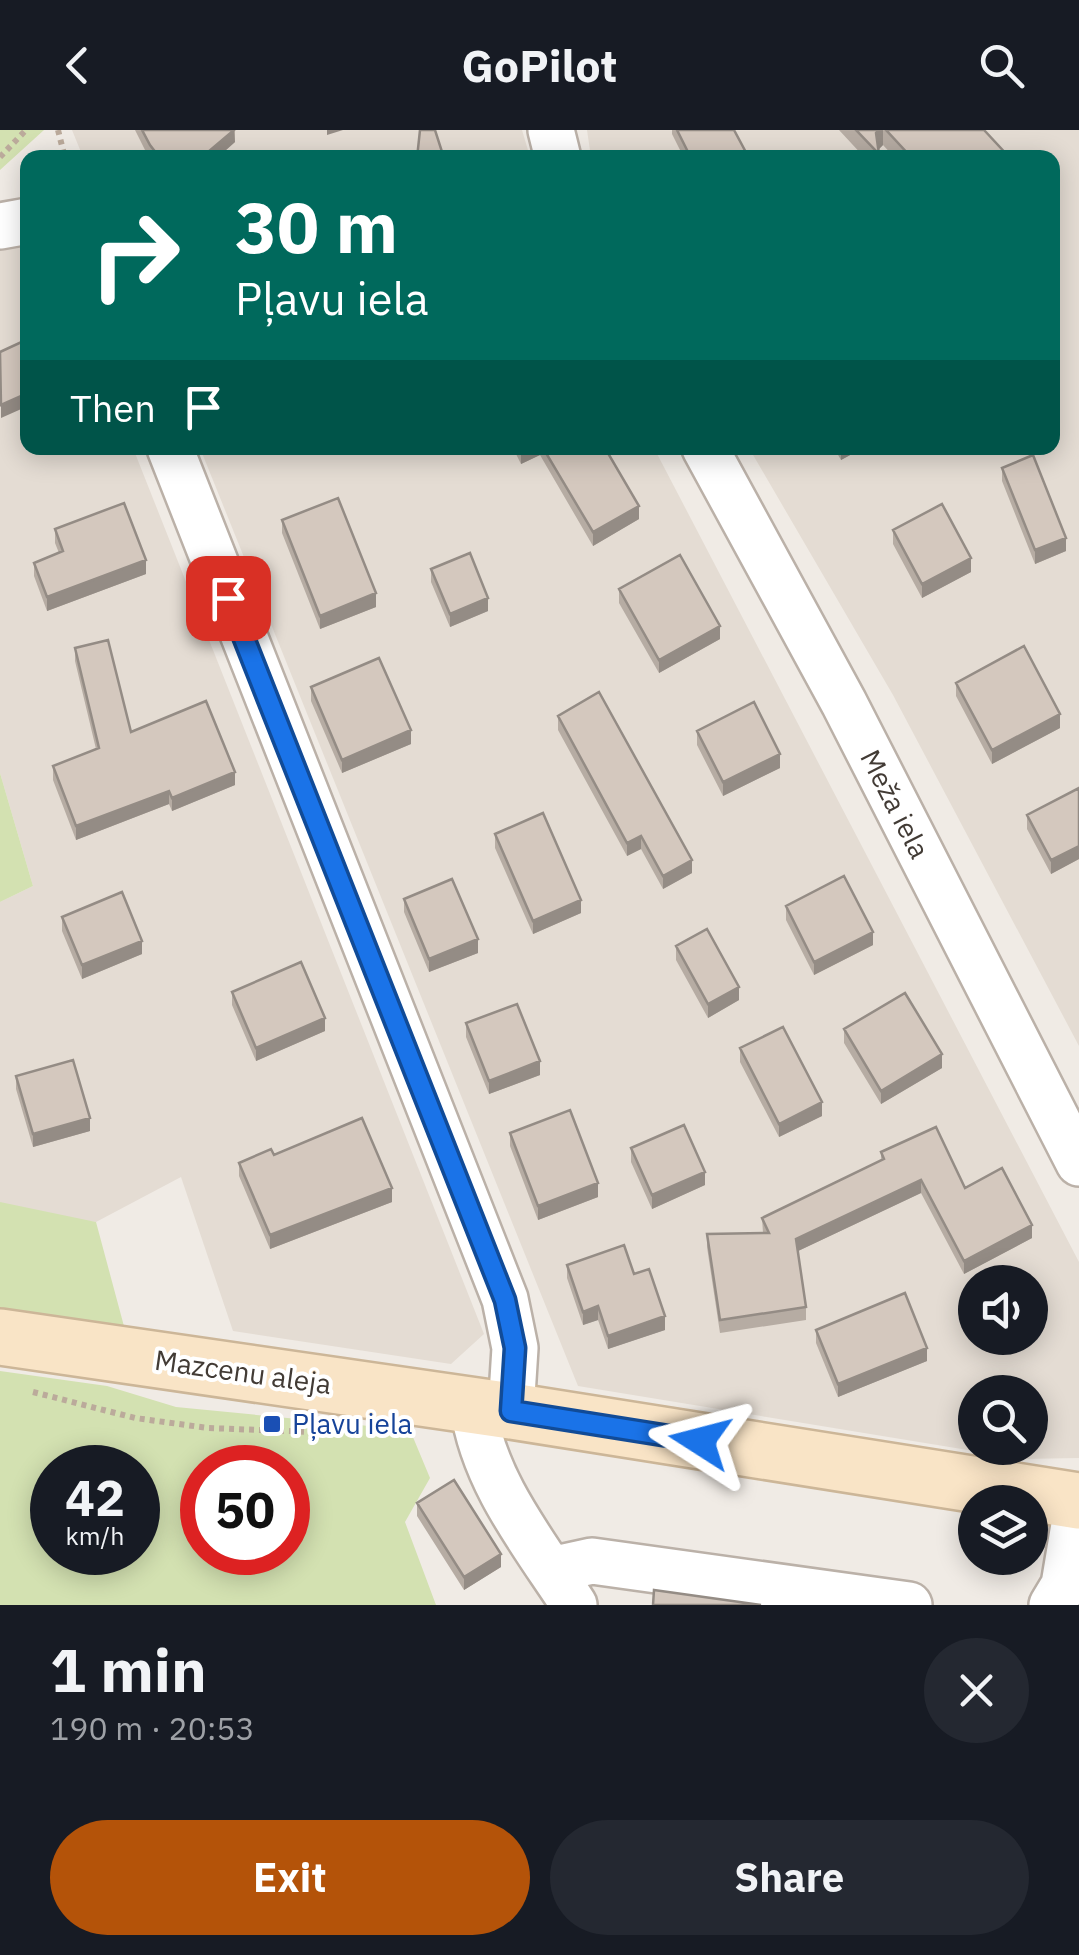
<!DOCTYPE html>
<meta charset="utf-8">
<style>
:root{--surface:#171b24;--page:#242831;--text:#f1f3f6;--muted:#9ea1a6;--accent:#b45309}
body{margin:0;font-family:"IBM Plex Sans",sans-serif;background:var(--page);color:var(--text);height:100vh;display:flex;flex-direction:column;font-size:38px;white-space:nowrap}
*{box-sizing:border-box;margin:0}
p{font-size:32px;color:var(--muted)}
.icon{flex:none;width:55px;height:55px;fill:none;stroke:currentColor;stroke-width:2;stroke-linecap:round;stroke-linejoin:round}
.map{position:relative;height:1475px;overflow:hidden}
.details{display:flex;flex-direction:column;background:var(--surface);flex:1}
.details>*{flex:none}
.banner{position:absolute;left:20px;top:20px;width:1040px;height:305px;border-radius:20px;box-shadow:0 5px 25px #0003;background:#00695c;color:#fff;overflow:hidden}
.buttons{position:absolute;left:958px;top:1135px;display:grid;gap:20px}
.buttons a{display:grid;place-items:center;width:90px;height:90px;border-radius:50%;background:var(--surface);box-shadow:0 5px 25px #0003;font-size:50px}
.speed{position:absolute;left:30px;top:1315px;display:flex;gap:20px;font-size:50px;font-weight:700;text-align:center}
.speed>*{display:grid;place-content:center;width:130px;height:130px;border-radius:50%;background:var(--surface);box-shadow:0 5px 25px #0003;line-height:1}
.speed small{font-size:25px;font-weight:400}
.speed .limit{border:15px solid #d22;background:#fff;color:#111}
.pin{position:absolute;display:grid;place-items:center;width:85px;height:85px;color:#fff;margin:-42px;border-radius:20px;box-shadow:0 5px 15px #0006}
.me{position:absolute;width:110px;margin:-55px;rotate:279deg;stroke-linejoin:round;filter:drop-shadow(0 0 8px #0008)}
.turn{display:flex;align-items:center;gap:35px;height:210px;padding:0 50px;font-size:45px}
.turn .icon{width:130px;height:130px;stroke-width:2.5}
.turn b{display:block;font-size:70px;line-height:85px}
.then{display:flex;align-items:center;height:95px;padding:0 50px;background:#0003;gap:20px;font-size:38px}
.round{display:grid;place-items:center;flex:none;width:105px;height:105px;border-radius:52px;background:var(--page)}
.head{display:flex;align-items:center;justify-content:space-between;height:170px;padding:0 50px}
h1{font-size:60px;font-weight:700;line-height:75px}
.button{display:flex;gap:20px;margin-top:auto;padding:20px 50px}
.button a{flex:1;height:115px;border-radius:60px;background:var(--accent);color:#fff;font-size:40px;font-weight:700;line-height:115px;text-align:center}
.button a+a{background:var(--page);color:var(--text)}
header{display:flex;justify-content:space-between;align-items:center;height:130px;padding:0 50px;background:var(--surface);font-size:45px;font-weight:700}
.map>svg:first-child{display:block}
.residential{fill:#e4dcd3;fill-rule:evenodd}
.green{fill:#d3e1b1;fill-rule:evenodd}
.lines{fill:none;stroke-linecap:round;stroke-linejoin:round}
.street-casing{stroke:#bbb1a8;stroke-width:50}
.secondary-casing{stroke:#ccb698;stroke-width:60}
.path{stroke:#bbaa9b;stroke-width:6;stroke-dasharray:5 5;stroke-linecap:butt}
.street{stroke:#fff;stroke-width:45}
.secondary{stroke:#f9e4c6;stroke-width:55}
.wall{fill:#b6aca3}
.shaded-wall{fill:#948c85}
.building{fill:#d4c8be;stroke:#948c85;stroke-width:2.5}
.route-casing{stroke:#114b97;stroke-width:25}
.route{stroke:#1a73e8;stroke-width:18}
.transit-dot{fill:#1a4fb4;stroke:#fff;stroke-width:4}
.labels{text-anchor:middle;stroke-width:8;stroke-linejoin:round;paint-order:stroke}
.street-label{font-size:28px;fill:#423b35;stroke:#fff}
.transit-label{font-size:28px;fill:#164399;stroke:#fff;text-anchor:start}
</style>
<header><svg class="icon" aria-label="back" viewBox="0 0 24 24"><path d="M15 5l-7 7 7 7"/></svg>GoPilot<svg class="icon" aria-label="search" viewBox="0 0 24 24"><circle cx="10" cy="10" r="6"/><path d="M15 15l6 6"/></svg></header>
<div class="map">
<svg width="1079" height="1475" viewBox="0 0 1079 1475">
<rect width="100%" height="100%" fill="#f0ebe5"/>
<path class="residential" d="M 72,0 L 522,0 L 530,27 L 83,27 Z
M 587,0 L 1079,0 L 1079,916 L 893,565 L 749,318 L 1052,318 L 1052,28 L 591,27 Z
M 27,114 L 28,318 L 133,318 L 484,1204 L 451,1234 L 233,1201 L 181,1047 L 96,1092 L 0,1081 L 0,772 L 33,756 L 0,643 L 0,116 Z
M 200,318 L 654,318 L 1079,1132 L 1079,1328 L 1023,1329 L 578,1256 ZM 975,1152 L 1030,1152 L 1030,1208 L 975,1208 ZM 975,1262 L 1030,1262 L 1030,1318 L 975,1318 Z"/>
<path class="green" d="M 0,0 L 44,0 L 0,40 Z
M 0,643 L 33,756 L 0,772 Z
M 0,1072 L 96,1092 L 125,1200 L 0,1183 Z
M 0,1241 L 107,1256 L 176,1277 L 410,1300 L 430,1348 L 405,1392 L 436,1475 L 0,1475 ZM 52,1338 L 138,1338 L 138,1422 L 52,1422 ZM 202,1338 L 288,1338 L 288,1422 L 202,1422 Z"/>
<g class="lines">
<defs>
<path id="street" d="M 551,0 L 558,28
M 0,96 L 28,91
M 170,318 L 505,1169 L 515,1218 L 511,1281
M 705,318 L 844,573 L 1079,1033
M 473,1276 C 483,1351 533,1412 574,1475
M 551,1440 L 592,1431 L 909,1475
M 1052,1475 L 1064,1455 L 1078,1371"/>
<path id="secondary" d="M 0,1207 L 511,1281 L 1079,1371"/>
</defs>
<use href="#street" class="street-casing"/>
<use href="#secondary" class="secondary-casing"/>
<path class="path" d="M 58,0 L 65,28
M 0,27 L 26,0
M 33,1262 L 135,1288 L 208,1298 L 312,1302"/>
<use href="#street" class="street"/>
<use href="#secondary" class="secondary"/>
</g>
<path class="wall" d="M 135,0 L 235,0 L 235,12 L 217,28 L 149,28 Z
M 672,0 L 734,0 L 749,28 L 684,28 L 672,4 Z
M 839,0 L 984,0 L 1010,28 L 895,28 L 883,15 L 879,19 L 879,28 L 865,28 Z
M 513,318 L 605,318 L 639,389 L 593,416 L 540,325 L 521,334 Z
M 834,318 L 863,318 L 841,330 Z
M 1002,338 L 1066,421 L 1035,434 L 1002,351 Z
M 282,390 L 376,477 L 320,499 L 282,403 Z
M 55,399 L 146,444 L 47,481 L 34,446 L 34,433 L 59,423 L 55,413 Z
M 893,400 L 971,442 L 922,468 L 893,414 Z
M 431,439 L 488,481 L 450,497 L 431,452 Z
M 619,459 L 720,509 L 659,543 L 619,473 Z
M 75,518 L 131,602 L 235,655 L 172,681 L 169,674 L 76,710 L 53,650 L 53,636 L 96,619 L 75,531 Z
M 956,553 L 1060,598 L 992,634 L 956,566 Z
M 311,557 L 411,614 L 342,643 L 311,571 Z
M 558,586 L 692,743 L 663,759 L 641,719 L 627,726 L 558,600 Z
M 697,601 L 780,638 L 723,666 L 697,615 Z
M 1079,658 L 1079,729 L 1051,744 L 1027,699 L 1027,685 Z
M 495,704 L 581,783 L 533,804 L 495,718 Z
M 404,769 L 478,823 L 429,842 L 404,782 Z
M 786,776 L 873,815 L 814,845 L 786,790 Z
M 62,787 L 142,824 L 82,849 L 62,801 Z
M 676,816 L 739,870 L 708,888 L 676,830 Z
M 232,862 L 325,901 L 256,931 L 232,875 Z
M 466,893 L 540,945 L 489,964 L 466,907 Z
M 844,899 L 942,938 L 881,974 L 844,913 Z
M 740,918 L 822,986 L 779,1007 L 740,932 Z
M 16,946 L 90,1001 L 33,1017 L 16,959 Z
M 510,1003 L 598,1067 L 538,1090 L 510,1016 Z
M 631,1018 L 705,1055 L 652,1079 L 631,1032 Z
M 881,1022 L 965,1058 L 1032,1108 L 964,1144 L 921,1063 L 798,1121 L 806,1177 L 806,1190 L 720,1203 L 707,1117 L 707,1104 L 763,1103 L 762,1088 L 881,1031 Z
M 274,1025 L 392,1072 L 270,1119 L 239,1046 L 239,1033 Z
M 567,1135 L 634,1144 L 665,1200 L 608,1219 L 598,1190 L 583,1195 L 567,1148 Z
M 816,1200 L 927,1231 L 838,1267 L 816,1213 Z
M 417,1373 L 501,1437 L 464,1460 L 417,1386 Z"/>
<path class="shaded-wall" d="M 234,0 L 235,12 L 217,28 L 201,28 Z
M 327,0 L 343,0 L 327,5 Z
M 879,0 L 883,0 L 883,15 L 876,22 L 876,3 Z
M 28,263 L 28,276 L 1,288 L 1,275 Z
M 527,318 L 540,318 L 540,325 L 521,334 L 521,321 Z
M 841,318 L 863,318 L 841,330 Z
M 639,376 L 639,389 L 593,416 L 593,402 Z
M 1066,408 L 1066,421 L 1035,434 L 1035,420 Z
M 971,428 L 971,442 L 922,468 L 922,454 Z
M 146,430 L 146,444 L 47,481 L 47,467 Z
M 376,463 L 376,477 L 320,499 L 320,486 Z
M 488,468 L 488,481 L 450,497 L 450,484 Z
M 720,496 L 720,509 L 659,543 L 659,530 Z
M 1060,584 L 1060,598 L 992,634 L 992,620 Z
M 411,600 L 411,614 L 342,643 L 342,630 Z
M 780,624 L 780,638 L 723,666 L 723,652 Z
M 235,642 L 235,655 L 172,681 L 172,668 Z
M 169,661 L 169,674 L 76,710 L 76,696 Z
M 641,706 L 641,719 L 627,726 L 627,713 Z
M 1079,716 L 1079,729 L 1051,744 L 1051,730 Z
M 692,730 L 692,743 L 663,759 L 663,746 Z
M 581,770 L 581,783 L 533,804 L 533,791 Z
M 873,802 L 873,815 L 814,845 L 814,832 Z
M 478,809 L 478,823 L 429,842 L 429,829 Z
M 142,811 L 142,824 L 82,849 L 82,835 Z
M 739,857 L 739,870 L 708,888 L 708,874 Z
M 325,888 L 325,901 L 256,931 L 256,918 Z
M 942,924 L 942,938 L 881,974 L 881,961 Z
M 540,931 L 540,945 L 489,964 L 489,951 Z
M 822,972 L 822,986 L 779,1007 L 779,994 Z
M 90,988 L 90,1001 L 33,1017 L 33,1004 Z
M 705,1042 L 705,1055 L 652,1079 L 652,1065 Z
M 921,1050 L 921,1063 L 796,1122 L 796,1109 Z
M 598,1053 L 598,1067 L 538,1090 L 538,1076 Z
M 392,1058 L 392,1072 L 270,1119 L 270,1105 Z
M 1032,1095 L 1032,1108 L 964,1144 L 964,1131 Z
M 598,1176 L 598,1190 L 583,1195 L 583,1182 Z
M 665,1186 L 665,1200 L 608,1219 L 608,1206 Z
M 927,1218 L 927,1231 L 838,1267 L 838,1254 Z
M 501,1424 L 501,1437 L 464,1460 L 464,1447 Z"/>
<path class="building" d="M 142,0 L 234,0 L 201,28 L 160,28 L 150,15 Z
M 420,0 L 435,0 L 444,28 L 417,28 Z
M 677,0 L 734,0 L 749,28 L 691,28 Z
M 856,0 L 879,0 L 876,3 L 879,24 Z
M 886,0 L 984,0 L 1010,28 L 912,28 Z
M 28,209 L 28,263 L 1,275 L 0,222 Z
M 543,318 L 605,318 L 639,376 L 593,402 Z
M 1033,325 L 1066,408 L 1035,420 L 1002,338 Z
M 338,368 L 376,463 L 320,486 L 282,390 Z
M 124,373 L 146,430 L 47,467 L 34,433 L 63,421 L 55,399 Z
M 942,374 L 971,428 L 922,454 L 893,400 Z
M 470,423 L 488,468 L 450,484 L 431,439 Z
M 680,425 L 720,496 L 659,530 L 619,459 Z
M 108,510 L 131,602 L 206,571 L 235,642 L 172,668 L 169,661 L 76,696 L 53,636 L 99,618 L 75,518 Z
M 1024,516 L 1060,584 L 992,620 L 956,553 Z
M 379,528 L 411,600 L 342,630 L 311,557 Z
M 599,562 L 692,730 L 663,746 L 641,706 L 627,713 L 558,586 Z
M 754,572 L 780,624 L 723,652 L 697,601 Z
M 1079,658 L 1079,716 L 1051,730 L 1027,685 Z
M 543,683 L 581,770 L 533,791 L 495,704 Z
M 844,746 L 873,802 L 814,832 L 786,776 Z
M 452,749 L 478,809 L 429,829 L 404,769 Z
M 122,762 L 142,811 L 82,835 L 62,787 Z
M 707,799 L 739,857 L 708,874 L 676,816 Z
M 301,832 L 325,888 L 256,918 L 232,862 Z
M 905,863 L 942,924 L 881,961 L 844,899 Z
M 517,874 L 540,931 L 489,951 L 466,893 Z
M 783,897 L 822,972 L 779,994 L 740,918 Z
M 73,930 L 90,988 L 33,1004 L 16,946 Z
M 570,980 L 598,1053 L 538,1076 L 510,1003 Z
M 362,988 L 392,1058 L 270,1105 L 239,1033 L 271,1019 L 274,1025 Z
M 684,995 L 705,1042 L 652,1065 L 631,1018 Z
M 936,997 L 965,1058 L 1002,1038 L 1032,1095 L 964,1131 L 921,1050 L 796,1109 L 806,1177 L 720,1190 L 707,1104 L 769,1103 L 762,1088 L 884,1029 L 881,1022 Z
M 624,1115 L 634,1144 L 649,1139 L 665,1186 L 608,1206 L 598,1176 L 583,1182 L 567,1135 Z
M 905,1163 L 927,1218 L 838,1254 L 816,1200 Z
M 454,1350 L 501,1424 L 464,1447 L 417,1373 Z
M 654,1460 L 761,1475 L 653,1475 Z"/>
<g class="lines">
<defs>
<path id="route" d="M 228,468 L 505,1170 L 515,1218 L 511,1281 L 700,1311"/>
</defs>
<use href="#route" class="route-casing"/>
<use href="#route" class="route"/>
</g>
<rect class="transit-dot" x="262" y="1284" width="20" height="20" rx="5"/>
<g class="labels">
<g class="street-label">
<text transform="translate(895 674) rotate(63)" y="10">Meža iela</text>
<text transform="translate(243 1242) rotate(8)" y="10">Mazcenu aleja</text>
</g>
<g class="transit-label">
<text x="292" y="1304">Pļavu iela</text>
</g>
</g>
</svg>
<div class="buttons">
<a><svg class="icon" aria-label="sound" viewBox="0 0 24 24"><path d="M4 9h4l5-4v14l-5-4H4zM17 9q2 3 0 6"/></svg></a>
<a><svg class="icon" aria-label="search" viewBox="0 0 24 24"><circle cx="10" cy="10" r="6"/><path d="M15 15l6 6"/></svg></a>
<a><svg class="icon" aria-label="layers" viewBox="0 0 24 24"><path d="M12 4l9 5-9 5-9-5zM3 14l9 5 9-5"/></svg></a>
</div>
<div class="speed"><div>42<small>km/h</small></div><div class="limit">50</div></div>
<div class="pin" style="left:228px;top:468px;background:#d93025"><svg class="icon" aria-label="arrive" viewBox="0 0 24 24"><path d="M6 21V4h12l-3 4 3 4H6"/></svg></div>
<svg class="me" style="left:700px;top:1311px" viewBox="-20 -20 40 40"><path d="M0-17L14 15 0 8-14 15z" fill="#1a73e8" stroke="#fff" stroke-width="4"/></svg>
<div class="banner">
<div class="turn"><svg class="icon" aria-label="right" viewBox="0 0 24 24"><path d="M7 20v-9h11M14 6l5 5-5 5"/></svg><div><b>30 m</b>Pļavu iela</div></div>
<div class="then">Then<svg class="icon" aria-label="arrive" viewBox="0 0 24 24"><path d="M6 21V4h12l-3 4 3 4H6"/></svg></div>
</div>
</div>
<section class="details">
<div class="head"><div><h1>1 min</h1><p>190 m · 20:53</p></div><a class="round"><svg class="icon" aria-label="close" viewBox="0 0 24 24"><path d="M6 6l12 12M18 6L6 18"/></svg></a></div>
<div class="button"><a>Exit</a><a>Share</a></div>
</section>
